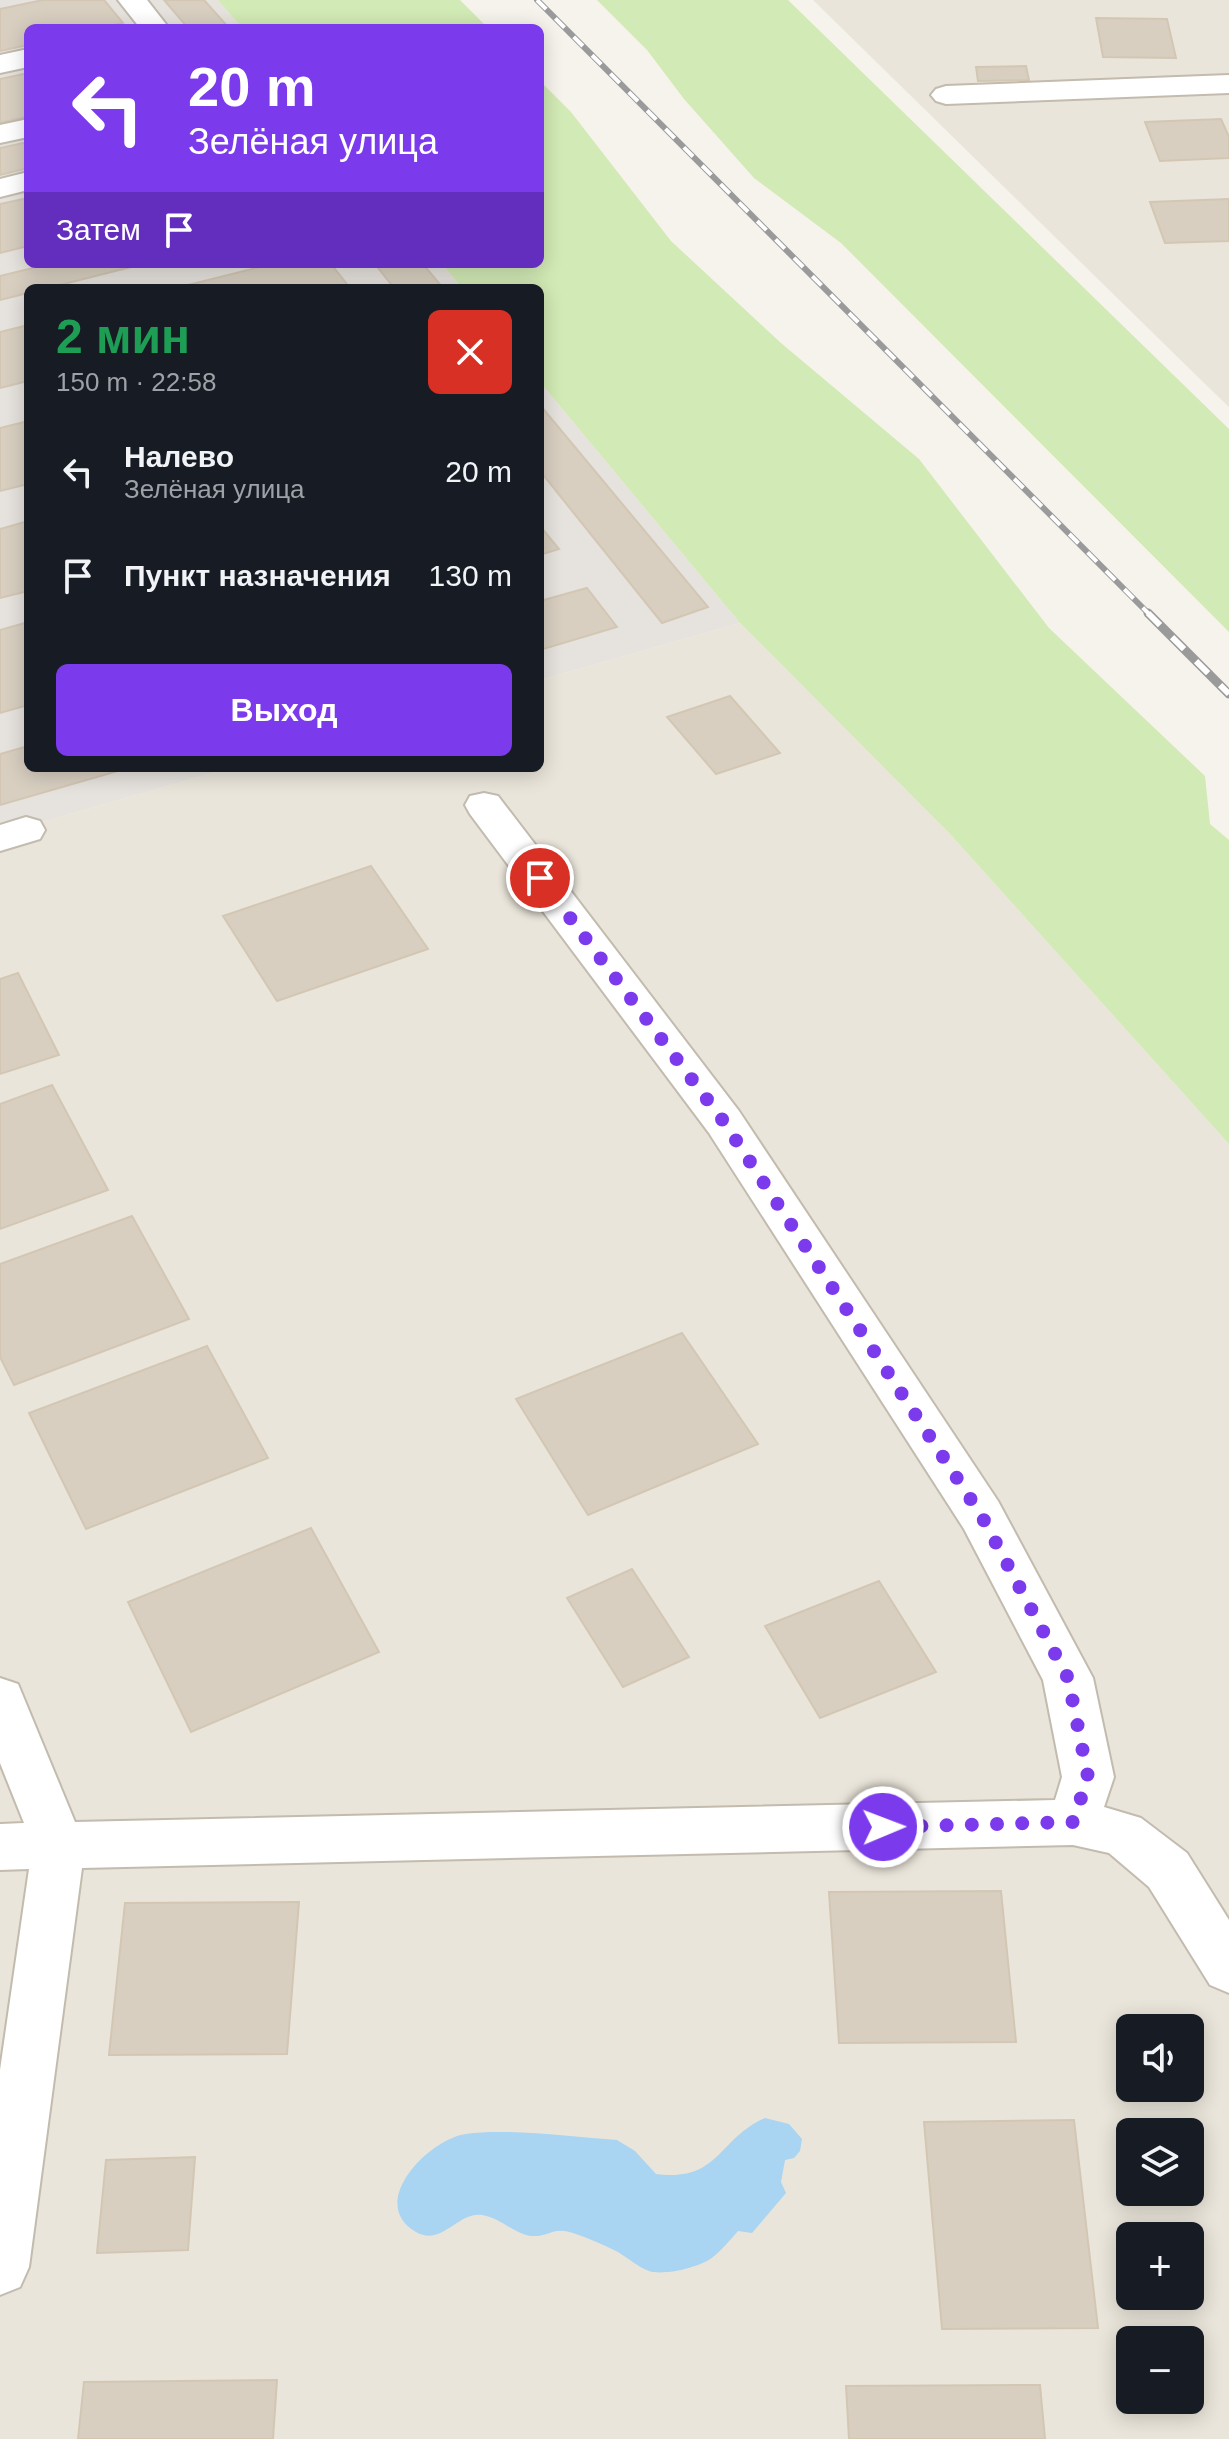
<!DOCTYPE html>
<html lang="ru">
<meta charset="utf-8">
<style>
:root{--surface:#171b24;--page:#20242c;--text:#f1f3f6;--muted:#9ea1a6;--accent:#7c3aed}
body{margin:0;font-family:Arial,sans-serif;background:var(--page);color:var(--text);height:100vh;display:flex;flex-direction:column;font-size:30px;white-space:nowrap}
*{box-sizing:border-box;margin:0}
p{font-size:26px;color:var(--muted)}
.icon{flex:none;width:44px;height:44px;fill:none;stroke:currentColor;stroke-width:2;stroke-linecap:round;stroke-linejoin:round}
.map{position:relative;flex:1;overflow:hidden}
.sheet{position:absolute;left:24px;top:284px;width:520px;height:488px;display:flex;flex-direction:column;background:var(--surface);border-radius:12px;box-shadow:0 4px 20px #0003}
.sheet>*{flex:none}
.guide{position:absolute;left:24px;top:24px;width:520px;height:244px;border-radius:12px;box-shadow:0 4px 20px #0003;background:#7c3aed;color:#fff;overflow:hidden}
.fabs{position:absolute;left:1116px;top:2014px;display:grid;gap:16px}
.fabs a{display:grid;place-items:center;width:88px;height:88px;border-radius:12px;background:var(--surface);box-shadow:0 4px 20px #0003;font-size:40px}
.pin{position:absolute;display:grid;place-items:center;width:68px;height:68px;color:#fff;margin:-34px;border:4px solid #fff;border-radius:50%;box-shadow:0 2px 8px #0007}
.me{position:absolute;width:88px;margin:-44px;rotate:89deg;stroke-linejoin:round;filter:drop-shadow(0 0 6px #0008)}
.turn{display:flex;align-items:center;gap:28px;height:168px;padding:0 32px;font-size:36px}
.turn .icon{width:104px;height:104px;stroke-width:2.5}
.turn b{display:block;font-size:56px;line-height:68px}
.then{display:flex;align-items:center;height:76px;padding:0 32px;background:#0003;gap:16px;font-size:30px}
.round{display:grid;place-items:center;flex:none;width:84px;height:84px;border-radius:12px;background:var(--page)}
.summary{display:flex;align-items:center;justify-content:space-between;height:136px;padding:0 32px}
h1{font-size:48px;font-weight:700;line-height:60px;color:#1e9e55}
.primary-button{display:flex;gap:16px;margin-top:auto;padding:16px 32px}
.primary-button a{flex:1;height:92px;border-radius:12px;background:var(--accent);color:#fff;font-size:32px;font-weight:700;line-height:92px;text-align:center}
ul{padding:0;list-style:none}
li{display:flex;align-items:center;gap:24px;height:104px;padding:0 32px}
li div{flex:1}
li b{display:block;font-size:30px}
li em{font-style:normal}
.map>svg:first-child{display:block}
.residential{fill:#eae5da;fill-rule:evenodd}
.industrial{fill:#e6e2dd}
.green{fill:#d2eab5}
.water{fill:#a9d4f2}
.building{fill:#d8cfc1;stroke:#d3c7b4;stroke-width:2}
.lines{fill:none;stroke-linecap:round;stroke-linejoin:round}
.minor-casing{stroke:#c2bbae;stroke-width:4}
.minor{fill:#fff;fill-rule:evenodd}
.rail-far1-casing{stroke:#9a9a9a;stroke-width:6}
.rail-casing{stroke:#9a9a9a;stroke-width:9}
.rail-far1{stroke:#fff;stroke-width:4;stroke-dasharray:13;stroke-linecap:butt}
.rail{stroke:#fff;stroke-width:6;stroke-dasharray:17;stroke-linecap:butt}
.route{stroke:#7c3aed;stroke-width:14;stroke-dasharray:0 25.2}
</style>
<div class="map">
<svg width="1229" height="2439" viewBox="0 0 1229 2439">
<rect width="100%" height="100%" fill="#f6f3ec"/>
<path class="residential" d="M 813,0 L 1229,0 L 1229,407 L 1202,381 Z
M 740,623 L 951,835 L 1229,1144 L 1229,2439 L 0,2439 L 0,834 L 230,768 L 540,768 L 540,680 ZM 1130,2028 L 1190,2028 L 1190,2088 L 1130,2088 ZM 1130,2132 L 1190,2132 L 1190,2192 L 1130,2192 ZM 1130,2236 L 1190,2236 L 1190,2296 L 1130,2296 ZM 1130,2340 L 1190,2340 L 1190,2400 L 1130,2400 Z"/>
<path class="industrial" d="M 0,0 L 218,0 L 242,28 L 28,28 L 28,264 L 442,264 L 462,288 L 28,288 L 28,768 L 230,768 L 0,834 Z
M 540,382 L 740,623 L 540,680 Z"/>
<path class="green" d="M 218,0 L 460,0 L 488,28 L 242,28 Z
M 597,0 L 788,0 L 1229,429 L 1229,632 L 841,243 L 754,178 L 684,99 L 647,50 Z
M 540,81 L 571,112 L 671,241 L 781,343 L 919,459 L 1049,628 L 1205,776 L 1210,824 L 1229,840 L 1229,1144 L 951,835 L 740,623 L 540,382 L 540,288 L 462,288 L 442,264 L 540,264 Z"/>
<path class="water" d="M 765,2118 L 789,2124 L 802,2139 L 800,2151 L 794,2158 L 785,2160 L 781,2182 L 786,2193 L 752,2233 L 738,2231 C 730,2240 722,2250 713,2257 C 701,2267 664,2276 649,2271 C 638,2267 628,2258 618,2252 C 604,2245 588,2238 573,2233 C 553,2226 549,2237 532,2236 C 516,2235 499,2217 482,2215 C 458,2211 442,2247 416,2232 C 366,2203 429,2139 466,2134 C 508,2128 573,2137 617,2140 L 635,2151 L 656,2174 C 720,2182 717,2139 765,2118 Z"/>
<path class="building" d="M 43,0 L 104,0 L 123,23 L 102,28 L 28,28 L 28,45 L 0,51 L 0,9 Z
M 164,0 L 204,0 L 229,28 L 188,28 Z
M 1096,18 L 1167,19 L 1176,58 L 1103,57 Z
M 1026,66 L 1029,80 L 978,81 L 976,67 Z
M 28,73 L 28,116 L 0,123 L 0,79 Z
M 1221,119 L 1229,137 L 1229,158 L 1160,161 L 1145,122 Z
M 28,142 L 28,168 L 0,175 L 0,148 Z
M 28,198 L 28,246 L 0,253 L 0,204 Z
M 1229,199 L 1229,241 L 1165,243 L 1150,202 Z
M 49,264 L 143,264 L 48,288 L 28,288 L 28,293 L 0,300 L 0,276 Z
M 272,264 L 331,264 L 350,288 L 176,288 Z
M 375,264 L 423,264 L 443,288 L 394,288 Z
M 28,325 L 28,381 L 0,388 L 0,332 Z
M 540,405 L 708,607 L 662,623 L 540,471 Z
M 28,421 L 28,484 L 0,491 L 0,428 Z
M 28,521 L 28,591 L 0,598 L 0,529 Z
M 540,526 L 559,549 L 540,555 Z
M 587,588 L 617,627 L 540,650 L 540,601 Z
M 28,622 L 28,705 L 0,713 L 0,630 Z
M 730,696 L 780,753 L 716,774 L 667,717 Z
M 28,746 L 28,768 L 128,768 L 0,805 L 0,754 Z
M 371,866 L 428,949 L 277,1001 L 223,916 Z
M 18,973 L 59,1055 L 0,1074 L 0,979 Z
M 52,1085 L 108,1190 L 0,1229 L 0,1104 Z
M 132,1216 L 189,1319 L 14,1385 L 0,1357 L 0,1264 Z
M 682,1333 L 758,1444 L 588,1515 L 516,1399 Z
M 207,1346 L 268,1458 L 86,1529 L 29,1413 Z
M 311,1528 L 379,1652 L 191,1732 L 128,1602 Z
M 632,1569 L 689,1657 L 623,1687 L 567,1598 Z
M 879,1581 L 936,1672 L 820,1718 L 765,1626 Z
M 1001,1891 L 1016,2042 L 839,2043 L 829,1892 Z
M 299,1902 L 287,2054 L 109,2055 L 125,1903 Z
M 1074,2120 L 1098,2328 L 942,2329 L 924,2122 Z
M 195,2157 L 188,2250 L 97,2253 L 106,2160 Z
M 277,2380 L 273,2439 L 78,2439 L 84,2382 Z
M 1040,2385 L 1045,2439 L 849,2439 L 846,2386 Z"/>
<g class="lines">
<defs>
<path id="minor" d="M 118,0 L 147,0 L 169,28 L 140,28 Z
M 28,49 L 28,67 L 0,73 L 0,55 Z
M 1229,75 L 1229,93 L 946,104 L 936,101 L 931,95 L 936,89 L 946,86 Z
M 28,119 L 28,137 L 0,143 L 0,125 Z
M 28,172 L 28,190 L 0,197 L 0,179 Z
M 484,793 L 498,796 L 739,1111 L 998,1501 L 1093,1678 L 1114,1777 L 1104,1807 L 1141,1818 L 1187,1853 L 1229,1920 L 1229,1993 L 1210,1985 L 1149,1887 L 1109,1853 L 1073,1845 L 82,1868 L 29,2267 L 20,2287 L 0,2295 L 0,2070 L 29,1869 L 0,1870 L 0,1824 L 24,1823 L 0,1763 L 0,1678 L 18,1684 L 75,1822 L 1055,1800 L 1062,1777 L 1043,1680 L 964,1529 L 709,1133 L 470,814 L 465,805 L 470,796 Z
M 26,817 L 40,821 L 45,830 L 40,839 L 0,851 L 0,825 Z"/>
</defs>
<use href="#minor" class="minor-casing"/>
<use href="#minor" class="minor"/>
<defs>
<path id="rail-far1" d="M 537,0 L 1150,615"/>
<path id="rail" d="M 1148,613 L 1229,694"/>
</defs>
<use href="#rail-far1" class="rail-far1-casing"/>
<use href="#rail" class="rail-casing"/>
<use href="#rail-far1" class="rail-far1"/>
<use href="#rail" class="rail"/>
</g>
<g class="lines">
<path class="route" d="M 540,878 L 724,1122 L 981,1515 L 1068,1678 L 1088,1777 L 1073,1822 L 883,1827"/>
</g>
</svg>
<div class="fabs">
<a><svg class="icon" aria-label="sound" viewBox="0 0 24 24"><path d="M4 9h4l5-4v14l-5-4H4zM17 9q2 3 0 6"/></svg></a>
<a><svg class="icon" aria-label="layers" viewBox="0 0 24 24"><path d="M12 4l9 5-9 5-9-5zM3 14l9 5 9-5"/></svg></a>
<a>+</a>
<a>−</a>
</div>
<div class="pin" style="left:540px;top:878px;background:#d93025"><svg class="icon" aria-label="arrive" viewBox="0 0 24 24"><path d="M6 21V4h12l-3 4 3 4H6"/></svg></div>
<svg class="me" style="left:883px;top:1827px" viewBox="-20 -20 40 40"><circle r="17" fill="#7c3aed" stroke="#fff" stroke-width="3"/><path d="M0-11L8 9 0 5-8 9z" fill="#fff"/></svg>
<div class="guide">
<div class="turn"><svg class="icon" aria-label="left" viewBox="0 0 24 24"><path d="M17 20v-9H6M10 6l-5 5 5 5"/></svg><div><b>20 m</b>Зелёная улица</div></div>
<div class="then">Затем<svg class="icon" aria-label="arrive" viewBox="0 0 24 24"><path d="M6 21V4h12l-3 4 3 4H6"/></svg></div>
</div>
<section class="sheet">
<div class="summary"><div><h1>2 мин</h1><p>150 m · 22:58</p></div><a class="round" style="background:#d93025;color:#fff"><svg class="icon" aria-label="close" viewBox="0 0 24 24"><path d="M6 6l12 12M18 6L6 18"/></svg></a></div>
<ul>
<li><svg class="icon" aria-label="left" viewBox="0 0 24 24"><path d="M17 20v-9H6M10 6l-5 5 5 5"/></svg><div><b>Налево</b><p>Зелёная улица</p></div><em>20 m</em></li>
<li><svg class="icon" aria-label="arrive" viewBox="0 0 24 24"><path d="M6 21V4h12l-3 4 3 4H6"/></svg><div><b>Пункт назначения</b></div><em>130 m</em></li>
</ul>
<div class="primary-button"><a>Выход</a></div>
</section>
</div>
